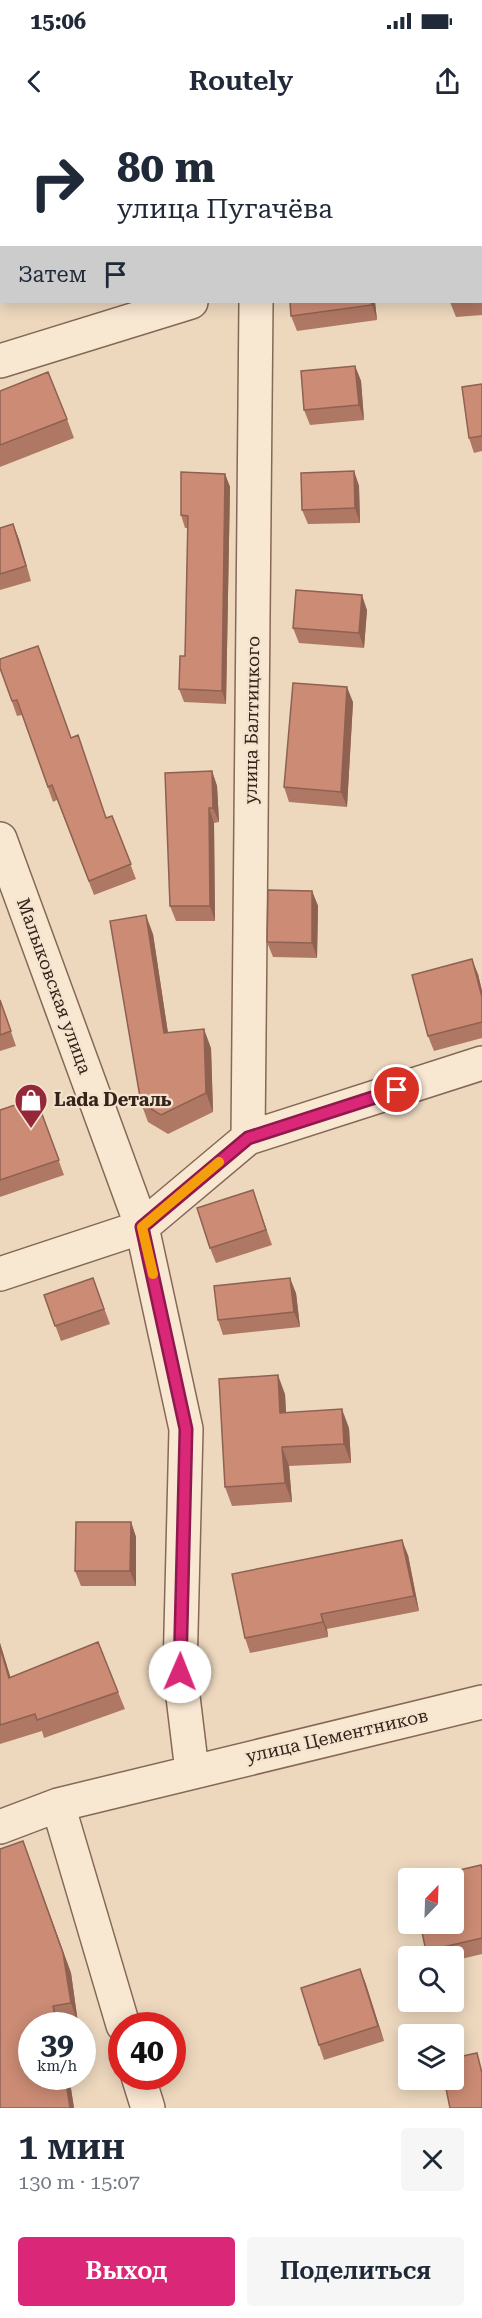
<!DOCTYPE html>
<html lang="ru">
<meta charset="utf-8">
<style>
:root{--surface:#fff;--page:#f6f6f7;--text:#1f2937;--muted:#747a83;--accent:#db2777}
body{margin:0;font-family:"Roboto Serif",serif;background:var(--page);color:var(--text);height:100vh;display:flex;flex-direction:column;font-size:22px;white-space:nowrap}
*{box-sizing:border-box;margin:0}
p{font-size:20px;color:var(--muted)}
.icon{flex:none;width:33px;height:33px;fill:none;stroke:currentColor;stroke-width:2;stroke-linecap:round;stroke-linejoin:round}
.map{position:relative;height:1988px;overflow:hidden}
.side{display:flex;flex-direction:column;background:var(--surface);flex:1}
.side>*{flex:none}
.banner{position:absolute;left:0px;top:0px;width:483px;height:183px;box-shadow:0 3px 15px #0003;background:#fff;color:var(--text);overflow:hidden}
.needle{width:39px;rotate:23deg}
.tools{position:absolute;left:398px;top:1748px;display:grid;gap:12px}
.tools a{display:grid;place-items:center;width:66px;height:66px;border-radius:6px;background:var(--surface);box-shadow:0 3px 15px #0003;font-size:30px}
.speed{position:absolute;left:18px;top:1892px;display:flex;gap:12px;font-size:30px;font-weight:700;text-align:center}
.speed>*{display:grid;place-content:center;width:78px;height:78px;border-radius:50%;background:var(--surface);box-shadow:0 3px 15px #0003;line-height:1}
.speed small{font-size:15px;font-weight:400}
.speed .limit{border:9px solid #d22;background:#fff;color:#111}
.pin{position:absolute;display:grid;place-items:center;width:51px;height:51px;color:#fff;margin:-26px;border:3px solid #fff;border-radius:50%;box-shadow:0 2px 6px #0007}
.me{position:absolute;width:66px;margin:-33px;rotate:1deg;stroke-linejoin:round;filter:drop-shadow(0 0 4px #0008)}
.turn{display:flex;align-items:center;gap:21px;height:126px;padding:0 18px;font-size:27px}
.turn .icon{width:78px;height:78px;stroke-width:2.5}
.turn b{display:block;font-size:42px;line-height:51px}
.then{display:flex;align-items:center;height:57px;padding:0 18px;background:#0003;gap:12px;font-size:22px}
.round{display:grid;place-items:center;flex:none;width:63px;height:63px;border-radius:6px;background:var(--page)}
.headline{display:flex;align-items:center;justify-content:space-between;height:102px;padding:0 18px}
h1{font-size:36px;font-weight:600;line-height:45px}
.primary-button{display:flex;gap:12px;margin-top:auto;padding:12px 18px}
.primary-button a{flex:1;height:69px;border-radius:6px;background:var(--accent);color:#fff;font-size:24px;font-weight:600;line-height:69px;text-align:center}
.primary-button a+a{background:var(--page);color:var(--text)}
.status{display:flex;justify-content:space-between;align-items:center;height:42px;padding:0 30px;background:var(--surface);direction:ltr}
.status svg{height:16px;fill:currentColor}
header{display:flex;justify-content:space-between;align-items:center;height:78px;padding:0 18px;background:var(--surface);font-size:27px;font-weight:600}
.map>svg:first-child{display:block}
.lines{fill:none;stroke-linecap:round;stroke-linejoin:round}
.minor-casing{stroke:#856857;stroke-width:36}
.minor{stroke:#f8e7d1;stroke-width:33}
.wall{fill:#af7864}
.shaded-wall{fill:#8e6151}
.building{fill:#cb8b74;stroke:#8e6151;stroke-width:1.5}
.route-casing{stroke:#8e194d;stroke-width:15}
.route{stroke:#db2777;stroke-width:10}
.slow{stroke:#f59e0b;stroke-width:10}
.labels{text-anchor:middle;stroke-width:4.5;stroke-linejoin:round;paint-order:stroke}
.street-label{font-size:18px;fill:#35241c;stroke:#f5e3ce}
.poi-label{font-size:18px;font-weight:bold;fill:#35241c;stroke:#f5e3ce;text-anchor:start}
</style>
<div class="status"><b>15:06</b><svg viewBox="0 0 49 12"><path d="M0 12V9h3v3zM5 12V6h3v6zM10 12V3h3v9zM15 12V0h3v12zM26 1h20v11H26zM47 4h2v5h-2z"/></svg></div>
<header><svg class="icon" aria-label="back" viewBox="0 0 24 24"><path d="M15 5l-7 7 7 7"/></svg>Routely<svg class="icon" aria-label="share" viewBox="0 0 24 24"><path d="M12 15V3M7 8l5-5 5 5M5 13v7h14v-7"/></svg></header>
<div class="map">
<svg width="482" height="1988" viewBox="0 0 482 1988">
<rect width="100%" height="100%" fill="#edd8be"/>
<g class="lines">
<defs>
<path id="minor" d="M 223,0 L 224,2
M 0,241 L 191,182
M 0,719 L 142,1107 L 186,1309 L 180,1552 L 192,1651
M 248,1018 L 256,182
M 0,1154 L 142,1107 L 248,1018 L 482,943
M 58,1685 L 123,1905
M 0,1707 L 58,1685 L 482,1582
M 138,1956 L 148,1988"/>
</defs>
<use href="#minor" class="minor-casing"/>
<use href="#minor" class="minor"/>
</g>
<path class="wall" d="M 434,0 L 482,0 L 482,5 L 482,2 L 435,2 Z
M 482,125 L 482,195 L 456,197 L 450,182 L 482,182 Z
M 375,182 L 377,200 L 297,211 L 291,196 Z
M 355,246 L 361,261 L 364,300 L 310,305 L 304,290 Z
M 482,264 L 482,331 L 474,333 L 469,318 Z
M 0,271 L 67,299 L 74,318 L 0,347 Z
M 354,351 L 359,366 L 360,403 L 308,404 L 302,390 Z
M 225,354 L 230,367 L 226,584 L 184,582 L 179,569 L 185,536 L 188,408 L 185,408 L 181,395 Z
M 13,404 L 31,461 L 0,470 L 0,408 Z
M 367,490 L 364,528 L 299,523 L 293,508 Z
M 0,548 L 71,618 L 106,698 L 112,696 L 136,759 L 94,775 L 57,680 L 53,682 L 22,595 L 17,596 Z
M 353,582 L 347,687 L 289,682 L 284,667 Z
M 212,651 L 217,666 L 219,702 L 214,703 L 215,801 L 176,801 L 170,786 Z
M 312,771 L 318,786 L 317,838 L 273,837 L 267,822 Z
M 153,814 L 168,913 L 211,928 L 213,992 L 168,1014 L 148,1002 L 141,983 Z
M 478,854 L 482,871 L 482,918 L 434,931 L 428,916 Z
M 0,880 L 16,926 L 0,931 Z
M 36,978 L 64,1055 L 0,1077 L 0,990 Z
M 258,1085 L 272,1125 L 216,1143 L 210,1128 Z
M 93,1158 L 110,1204 L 61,1221 L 44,1175 Z
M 296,1173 L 300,1207 L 223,1215 L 218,1200 Z
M 285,1274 L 286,1292 L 349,1308 L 351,1343 L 289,1346 L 292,1382 L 232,1386 L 225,1367 Z
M 131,1402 L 136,1417 L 136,1466 L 81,1466 L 75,1451 Z
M 408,1435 L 419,1491 L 327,1509 L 328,1517 L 250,1533 L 245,1518 Z
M 0,1523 L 10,1557 L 118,1572 L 125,1589 L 44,1618 L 42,1611 L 0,1624 Z
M 23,1721 L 71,1853 L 78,1903 L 66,1905 L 32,1905 L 32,1956 L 69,1956 L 74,1988 L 0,1988 L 0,1729 Z
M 482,1748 L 482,1834 L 453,1841 L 453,1836 L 428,1836 L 426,1831 Z
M 360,1849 L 384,1921 L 324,1940 L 319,1925 Z"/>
<path class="shaded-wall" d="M 371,182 L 375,182 L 377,200 Z
M 355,246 L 361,261 L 364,300 L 359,285 Z
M 354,351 L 359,366 L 360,403 L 355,388 Z
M 225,354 L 230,367 L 226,584 L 222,571 Z
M 13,404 L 19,419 L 31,461 L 26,446 Z
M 362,475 L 367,490 L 364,528 L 359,513 Z
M 347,567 L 353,582 L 347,687 L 341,672 Z
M 212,651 L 217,666 L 219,702 L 213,688 Z
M 209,688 L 214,703 L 215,801 L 210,786 Z
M 312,771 L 318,786 L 317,838 L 312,823 Z
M 146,795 L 153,814 L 171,933 L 164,913 Z
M 472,839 L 478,854 L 482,871 L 482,877 Z
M 204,909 L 211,928 L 213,992 L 206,973 Z
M 290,1158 L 296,1173 L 300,1207 L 294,1192 Z
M 278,1255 L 285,1274 L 287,1312 L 280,1293 Z
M 342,1289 L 349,1308 L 351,1343 L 344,1324 Z
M 282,1327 L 289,1346 L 292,1382 L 285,1363 Z
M 131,1402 L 136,1417 L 136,1466 L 130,1451 Z
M 402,1420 L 408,1435 L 419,1491 L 414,1476 Z
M 321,1494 L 327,1509 L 328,1517 L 323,1502 Z
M 0,1523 L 16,1575 L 9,1558 L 0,1527 Z
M 23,1721 L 71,1853 L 78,1903 L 71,1883 Z
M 360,1849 L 366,1864 L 384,1921 L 378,1906 Z
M 53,1886 L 60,1905 L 57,1905 Z
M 65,1956 L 69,1956 L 74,1988 L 70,1988 Z"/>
<path class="building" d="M 126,0 L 161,0 L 161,2 L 122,2 Z
M 434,0 L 452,0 L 448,2 L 435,2 Z
M 2,47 L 2,116 L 0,112 L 0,48 Z
M 290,182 L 371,182 L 372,185 L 291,196 Z
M 355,246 L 359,285 L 304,290 L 301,251 Z
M 48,252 L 67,299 L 0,325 L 0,271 Z
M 482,264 L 482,316 L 469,318 L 462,267 Z
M 354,351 L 355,388 L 302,390 L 301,353 Z
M 181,352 L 225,354 L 222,571 L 179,569 L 180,536 L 185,536 L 188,396 L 181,395 Z
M 13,404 L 26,446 L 0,454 L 0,408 Z
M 296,470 L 362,475 L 359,513 L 293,508 Z
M 38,526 L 71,618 L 78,615 L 106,698 L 112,696 L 131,744 L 89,761 L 52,665 L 48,667 L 17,580 L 12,581 L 0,548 L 0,539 Z
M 293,563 L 347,567 L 341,672 L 284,667 Z
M 212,651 L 213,688 L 209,688 L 210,786 L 170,786 L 165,653 Z
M 268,770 L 312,771 L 312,823 L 267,822 Z
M 146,795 L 164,913 L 204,909 L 206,973 L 161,995 L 141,983 L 110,801 Z
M 472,839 L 482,877 L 482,902 L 428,916 L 412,855 Z
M 0,880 L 11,911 L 0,915 Z
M 36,978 L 59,1040 L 0,1060 L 0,990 Z
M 253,1070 L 266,1110 L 210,1128 L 197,1088 Z
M 93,1158 L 104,1189 L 55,1206 L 44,1175 Z
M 290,1158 L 294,1192 L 218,1200 L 214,1166 Z
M 278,1255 L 280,1293 L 342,1289 L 344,1324 L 282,1327 L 285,1363 L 225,1367 L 219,1259 Z
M 76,1402 L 131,1402 L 130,1451 L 75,1451 Z
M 402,1420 L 414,1476 L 321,1494 L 323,1502 L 245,1518 L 232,1454 Z
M 98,1522 L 118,1572 L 37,1600 L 35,1594 L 0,1605 L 0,1527 L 9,1558 Z
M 23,1721 L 63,1833 L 71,1883 L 53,1886 L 57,1905 L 32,1905 L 32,1956 L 65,1956 L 70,1988 L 0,1988 L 0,1729 Z
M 481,1745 L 482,1749 L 482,1818 L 426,1831 L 420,1803 L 453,1803 L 453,1758 L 426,1758 Z
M 360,1849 L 378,1906 L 319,1925 L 301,1868 Z
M 477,1933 L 482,1953 L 482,1988 L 450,1988 L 444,1959 L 453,1959 L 453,1938 Z"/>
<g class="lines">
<defs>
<path id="route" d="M 180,1552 L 186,1309 L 142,1107 L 248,1018 L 397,970"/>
</defs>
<use href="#route" class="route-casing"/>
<use href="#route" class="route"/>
<path class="slow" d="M 153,1154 L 142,1107 L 219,1042"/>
</g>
<defs>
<symbol id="shop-pin" viewBox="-11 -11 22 30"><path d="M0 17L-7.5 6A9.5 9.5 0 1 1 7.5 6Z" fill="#942839" stroke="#f5e3ce"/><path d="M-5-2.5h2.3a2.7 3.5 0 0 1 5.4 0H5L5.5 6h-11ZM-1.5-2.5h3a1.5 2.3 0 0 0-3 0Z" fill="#fff"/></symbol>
</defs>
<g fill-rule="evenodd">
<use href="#shop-pin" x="12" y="961" width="38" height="52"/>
</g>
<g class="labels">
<g class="street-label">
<text transform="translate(252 600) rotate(-89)" y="6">улица Балтицкого</text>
<text transform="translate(54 866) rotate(70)" y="6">Малыковская улица</text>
<text transform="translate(337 1616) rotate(-13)" y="6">улица Цементников</text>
</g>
<g class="poi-label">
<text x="54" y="986">Lada Dеталь</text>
</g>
</g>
</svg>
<div class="tools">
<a><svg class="needle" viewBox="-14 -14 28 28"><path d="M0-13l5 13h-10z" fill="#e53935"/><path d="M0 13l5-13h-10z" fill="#747a83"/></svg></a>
<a><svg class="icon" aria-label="search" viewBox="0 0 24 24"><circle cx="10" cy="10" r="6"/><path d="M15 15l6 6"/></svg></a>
<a><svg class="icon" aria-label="layers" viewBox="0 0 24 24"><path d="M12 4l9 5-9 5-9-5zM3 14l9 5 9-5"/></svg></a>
</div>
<div class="speed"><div>39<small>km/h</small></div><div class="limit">40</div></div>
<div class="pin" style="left:397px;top:970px;background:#d93025"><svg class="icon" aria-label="arrive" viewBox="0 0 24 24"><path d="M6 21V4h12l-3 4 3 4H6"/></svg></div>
<svg class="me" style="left:180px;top:1552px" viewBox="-20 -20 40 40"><circle r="19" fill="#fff"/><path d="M0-13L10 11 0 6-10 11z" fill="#db2777"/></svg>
<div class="banner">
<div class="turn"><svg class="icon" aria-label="right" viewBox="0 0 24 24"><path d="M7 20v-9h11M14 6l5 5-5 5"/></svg><div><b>80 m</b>улица Пугачёва</div></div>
<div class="then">Затем<svg class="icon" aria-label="arrive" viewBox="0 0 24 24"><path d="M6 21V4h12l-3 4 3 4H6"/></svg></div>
</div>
</div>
<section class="side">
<div class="headline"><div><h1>1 мин</h1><p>130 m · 15:07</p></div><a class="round"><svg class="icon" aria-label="close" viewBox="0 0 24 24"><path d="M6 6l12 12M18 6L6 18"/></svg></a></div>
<div class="primary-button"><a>Выход</a><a>Поделиться</a></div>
</section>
